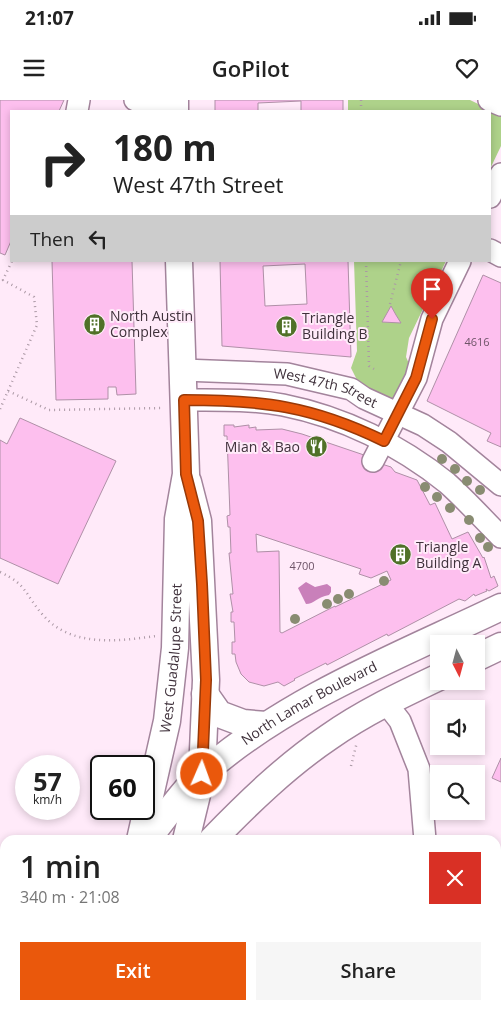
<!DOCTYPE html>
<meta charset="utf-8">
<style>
:root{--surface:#fff;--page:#f6f6f6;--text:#222;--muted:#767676;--accent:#ea580c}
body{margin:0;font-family:"Open Sans",sans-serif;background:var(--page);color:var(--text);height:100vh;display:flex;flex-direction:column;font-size:19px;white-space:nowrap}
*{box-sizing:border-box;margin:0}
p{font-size:16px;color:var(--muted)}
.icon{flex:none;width:28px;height:28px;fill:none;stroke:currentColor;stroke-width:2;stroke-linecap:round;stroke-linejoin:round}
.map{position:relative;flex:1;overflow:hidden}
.sheet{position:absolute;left:0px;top:735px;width:501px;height:175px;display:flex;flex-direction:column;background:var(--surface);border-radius:15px 15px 0 0;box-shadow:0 2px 8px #0003}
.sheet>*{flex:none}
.top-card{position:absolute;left:10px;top:10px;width:481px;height:152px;border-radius:0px;box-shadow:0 2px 8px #0003;background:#fff;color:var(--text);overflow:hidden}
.needle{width:32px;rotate:174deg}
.tools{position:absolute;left:430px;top:535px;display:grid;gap:10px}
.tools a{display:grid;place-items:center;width:55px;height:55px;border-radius:0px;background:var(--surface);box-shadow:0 2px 8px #0003;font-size:25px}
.speed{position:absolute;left:15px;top:655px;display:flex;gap:10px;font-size:25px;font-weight:700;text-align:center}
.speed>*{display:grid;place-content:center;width:65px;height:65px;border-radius:50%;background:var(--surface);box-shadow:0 2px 8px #0003;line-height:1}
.speed small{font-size:12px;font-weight:400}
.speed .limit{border:2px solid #111;border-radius:8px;background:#fff;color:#111}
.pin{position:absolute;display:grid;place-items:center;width:42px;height:42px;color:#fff;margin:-51px -21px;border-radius:50% 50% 50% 0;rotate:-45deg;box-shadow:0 0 5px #0007}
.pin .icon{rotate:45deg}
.me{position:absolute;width:55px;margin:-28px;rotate:2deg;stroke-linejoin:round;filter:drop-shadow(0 0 4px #0008)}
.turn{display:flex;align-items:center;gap:18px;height:105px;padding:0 20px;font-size:22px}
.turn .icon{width:65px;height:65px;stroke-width:2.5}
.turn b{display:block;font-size:35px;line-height:42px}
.then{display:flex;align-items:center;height:48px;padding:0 20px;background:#0003;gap:10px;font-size:19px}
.round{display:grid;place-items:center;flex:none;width:52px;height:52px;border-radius:0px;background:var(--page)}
.overview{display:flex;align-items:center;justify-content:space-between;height:85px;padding:0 20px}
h1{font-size:30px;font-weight:600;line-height:38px}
.cta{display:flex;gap:10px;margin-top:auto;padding:10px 20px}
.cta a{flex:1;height:58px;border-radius:0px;background:var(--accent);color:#fff;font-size:20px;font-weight:600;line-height:58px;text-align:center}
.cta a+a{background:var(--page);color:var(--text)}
.status{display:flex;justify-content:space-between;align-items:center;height:35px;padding:0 25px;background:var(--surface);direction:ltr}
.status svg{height:14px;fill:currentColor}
header{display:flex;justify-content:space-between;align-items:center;height:65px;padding:0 20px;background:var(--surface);font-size:22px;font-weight:600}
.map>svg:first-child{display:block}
.green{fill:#aed28a}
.water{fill:#c980ba}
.building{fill:#fdbfee;stroke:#af90a7;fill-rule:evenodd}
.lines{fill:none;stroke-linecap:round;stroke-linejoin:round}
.minor-casing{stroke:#a3849c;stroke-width:24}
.major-casing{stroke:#a3849c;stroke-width:29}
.path{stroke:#ab99a5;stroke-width:2.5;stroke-dasharray:1 4;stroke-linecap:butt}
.minor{stroke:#fff;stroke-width:21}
.major{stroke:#fff;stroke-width:26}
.tree{fill:#898c72}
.route-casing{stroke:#983908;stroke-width:12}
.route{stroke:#ea580c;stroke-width:9}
.labels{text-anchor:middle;stroke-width:4;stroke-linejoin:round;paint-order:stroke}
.number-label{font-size:11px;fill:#6e5468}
.poi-label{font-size:14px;fill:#3f313b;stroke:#ffeaf9;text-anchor:start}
.street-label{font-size:14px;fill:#3f313b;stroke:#ffeaf9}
</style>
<div class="status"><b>21:07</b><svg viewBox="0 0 49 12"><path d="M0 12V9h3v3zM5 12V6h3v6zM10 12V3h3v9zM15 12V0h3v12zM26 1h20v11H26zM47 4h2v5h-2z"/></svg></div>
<header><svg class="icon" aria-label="menu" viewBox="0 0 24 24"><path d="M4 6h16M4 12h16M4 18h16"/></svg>GoPilot<svg class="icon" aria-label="heart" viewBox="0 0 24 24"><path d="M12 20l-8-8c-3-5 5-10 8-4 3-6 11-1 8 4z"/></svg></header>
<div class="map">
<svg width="501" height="910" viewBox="0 0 501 910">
<rect width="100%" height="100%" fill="#ffeaf9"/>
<path class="green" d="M 348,0 L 470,0 L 501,15 L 501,46 L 490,69 L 490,11 L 348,11 Z
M 354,161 L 446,161 L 409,238 L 406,257 L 411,268 L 395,304 L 361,288 L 351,268 L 357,251 Z"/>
<path class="water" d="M 306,482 L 315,487 L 327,484 L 331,487 L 331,492 L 329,495 C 317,497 314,504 306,504 L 298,488 Z"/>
<path class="building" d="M 0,0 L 64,0 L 59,11 L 11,11 L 11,141 L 5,155 L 0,153 Z
M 215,0 L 343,0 L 343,11 L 301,11 L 301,1 L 258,3 L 258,11 L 215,11 Z
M 52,161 L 132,161 L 136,294 L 117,295 L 116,287 L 108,287 L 108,299 L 56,300 Z
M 220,161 L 348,161 L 351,257 L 222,246 ZM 305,164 L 307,204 L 265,206 L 263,166 Z
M 483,175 L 501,183 L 501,347 L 487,341 L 491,333 L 427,301 Z
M 391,206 L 396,215 L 401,223 L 382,222 Z
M 20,318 L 116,361 L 58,484 L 0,458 L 0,340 L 7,344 Z
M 224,325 L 234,325 L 234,327 L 249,325 L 249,328 L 256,327 L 256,330 L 282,329 L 302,334 L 364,355 L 363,358 L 391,367 L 395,372 L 417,380 L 430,405 L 435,403 L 452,439 L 468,432 L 483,458 L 484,457 L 491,478 L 494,476 L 498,486 L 489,491 L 486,489 L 487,491 L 475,496 L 474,494 L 465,501 L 459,499 L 388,536 L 387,534 L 327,565 L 326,563 L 294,579 L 295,580 L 284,586 L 278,582 L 264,586 L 249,582 L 241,574 L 236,562 L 235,554 L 232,554 L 232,542 L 235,542 L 234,522 L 231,522 L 231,512 L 233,512 L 230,494 L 233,494 L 229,453 L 231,453 L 230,427 L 228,427 L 227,416 L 230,415 L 227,336 L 224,336 ZM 256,434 L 361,469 L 359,474 L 371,478 L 387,471 L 391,480 L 335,507 L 335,506 L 282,533 L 280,532 L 279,451 L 257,452 Z
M 501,658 L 501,682 L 492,678 Z
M 202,905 L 484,905 L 485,910 L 203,910 Z"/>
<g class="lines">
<defs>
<g id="minor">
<path d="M 135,0 L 173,11"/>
<path d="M 489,0 L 501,5"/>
<path d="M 77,11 L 79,0"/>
<path d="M 490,97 L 501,74"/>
<path d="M 490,150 L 501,156"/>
<path id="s1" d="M 183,270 L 287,274 L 351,289 L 364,298 L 423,325 L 449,342 L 501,385"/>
<path d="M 184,300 C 217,300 251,299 283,305 C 343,317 400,345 447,383 C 466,400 483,419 501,437"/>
<path d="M 373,361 L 416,278 L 432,219 L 460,161"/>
<path d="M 386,603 L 400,621 L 419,669 L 425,740"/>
<path d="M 496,772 L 501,774"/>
<path d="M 496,838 L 501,837"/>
</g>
<g id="major">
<path d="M 175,0 L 175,11"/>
<path d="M 476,558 L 501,546"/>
<path d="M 205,594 L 219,614 L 243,623 L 266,625"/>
<path id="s2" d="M 140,740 L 167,621 L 175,548 L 178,419 L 186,374 L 179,161"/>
<path id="s3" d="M 147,740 C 165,717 182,692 203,673 C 289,598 399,556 501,507"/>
<path d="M 186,740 L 202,674 L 206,580 L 198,421 L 188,382"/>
<path d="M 212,740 C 248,703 286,666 329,637 C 363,613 401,595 439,577"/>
<path d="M 100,910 L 103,905"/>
</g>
</defs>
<use href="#minor" class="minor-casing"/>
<use href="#major" class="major-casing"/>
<path class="path" d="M 361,0 L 361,11
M 366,161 L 369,266 L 374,269
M 390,204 L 401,161
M 8,291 L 37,225 L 34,197 L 3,180 L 12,161
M 0,309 L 8,291 L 49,310 L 163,308
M 0,472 C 28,485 25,495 43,515 C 71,548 119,541 156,536
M 351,666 L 357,642"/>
<use href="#minor" class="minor"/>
<use href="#major" class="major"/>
</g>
<g class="tree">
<circle cx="442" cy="359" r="5"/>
<circle cx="455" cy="369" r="5"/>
<circle cx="467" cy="381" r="5"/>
<circle cx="425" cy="387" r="5"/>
<circle cx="480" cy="390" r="5"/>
<circle cx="437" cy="397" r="5"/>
<circle cx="450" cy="408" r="5"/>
<circle cx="469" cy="420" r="5"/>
<circle cx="480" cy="438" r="5"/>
<circle cx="488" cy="447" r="5"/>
<circle cx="384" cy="481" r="5"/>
<circle cx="349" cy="494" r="5"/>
<circle cx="338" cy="499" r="5"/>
<circle cx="327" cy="504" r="5"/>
<circle cx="295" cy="519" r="5"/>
</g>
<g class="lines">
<defs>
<path id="route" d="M 202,674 L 206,580 L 202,484 L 198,421 L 186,374 L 184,300 C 263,300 312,306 384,341 L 416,278 L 432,219"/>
</defs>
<use href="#route" class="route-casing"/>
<use href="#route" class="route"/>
</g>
<defs>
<symbol id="building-disc" viewBox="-11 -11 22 22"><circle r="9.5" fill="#507128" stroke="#ffeaf9"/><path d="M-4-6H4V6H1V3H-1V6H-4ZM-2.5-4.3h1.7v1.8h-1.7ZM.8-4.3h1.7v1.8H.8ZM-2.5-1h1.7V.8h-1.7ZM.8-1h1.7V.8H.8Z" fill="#fff"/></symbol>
<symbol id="restaurant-disc" viewBox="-11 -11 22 22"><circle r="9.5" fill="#507128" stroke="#ffeaf9"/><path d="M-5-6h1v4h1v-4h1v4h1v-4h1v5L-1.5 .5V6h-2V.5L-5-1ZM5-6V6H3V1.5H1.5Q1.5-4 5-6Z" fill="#fff"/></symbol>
</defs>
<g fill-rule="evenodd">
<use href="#building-disc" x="82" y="212" width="25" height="25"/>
<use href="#building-disc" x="274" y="214" width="25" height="25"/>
<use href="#restaurant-disc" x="304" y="334" width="25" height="25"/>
<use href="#building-disc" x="388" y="442" width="25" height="25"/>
</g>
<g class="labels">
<g class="number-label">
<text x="477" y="246">4616</text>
<text x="302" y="470">4700</text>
</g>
<g class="poi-label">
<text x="110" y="221">North Austin<tspan x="110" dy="16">Complex</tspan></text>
<text x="302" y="223">Triangle<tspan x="302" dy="16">Building B</tspan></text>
<text x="300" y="352" text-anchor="end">Mian &amp; Bao</text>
<text x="416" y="452">Triangle<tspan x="416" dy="16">Building A</tspan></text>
</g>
<g class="street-label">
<text dy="5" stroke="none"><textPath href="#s1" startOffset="145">West 47th Street</textPath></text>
<text dy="5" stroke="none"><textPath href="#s2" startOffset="185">West Guadalupe Street</textPath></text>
<text dy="5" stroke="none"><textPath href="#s3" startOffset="215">North Lamar Boulevard</textPath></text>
</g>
</g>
</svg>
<div class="tools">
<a><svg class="needle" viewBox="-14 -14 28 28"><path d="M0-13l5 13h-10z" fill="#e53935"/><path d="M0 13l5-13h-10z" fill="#767676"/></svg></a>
<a><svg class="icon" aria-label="sound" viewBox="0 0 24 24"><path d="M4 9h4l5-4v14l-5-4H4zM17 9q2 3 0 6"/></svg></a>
<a><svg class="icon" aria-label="search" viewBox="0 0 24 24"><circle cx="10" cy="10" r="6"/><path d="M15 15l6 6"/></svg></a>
</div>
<div class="speed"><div>57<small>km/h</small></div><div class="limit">60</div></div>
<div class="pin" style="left:432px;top:219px;background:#d93025"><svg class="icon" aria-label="arrive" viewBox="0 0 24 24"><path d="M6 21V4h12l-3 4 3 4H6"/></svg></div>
<svg class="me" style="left:202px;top:674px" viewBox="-20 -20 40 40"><circle r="17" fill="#ea580c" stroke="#fff" stroke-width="3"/><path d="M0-11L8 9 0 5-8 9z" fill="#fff"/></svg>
<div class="top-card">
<div class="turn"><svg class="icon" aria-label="right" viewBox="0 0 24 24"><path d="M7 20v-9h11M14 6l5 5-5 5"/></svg><div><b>180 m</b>West 47th Street</div></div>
<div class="then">Then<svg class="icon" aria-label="left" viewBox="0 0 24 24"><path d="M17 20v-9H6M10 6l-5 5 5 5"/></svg></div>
</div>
<section class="sheet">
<div class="overview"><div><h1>1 min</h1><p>340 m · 21:08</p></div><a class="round" style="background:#d93025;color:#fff"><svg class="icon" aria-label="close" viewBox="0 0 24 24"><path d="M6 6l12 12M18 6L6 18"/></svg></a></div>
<div class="cta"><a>Exit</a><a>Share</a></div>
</section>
</div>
